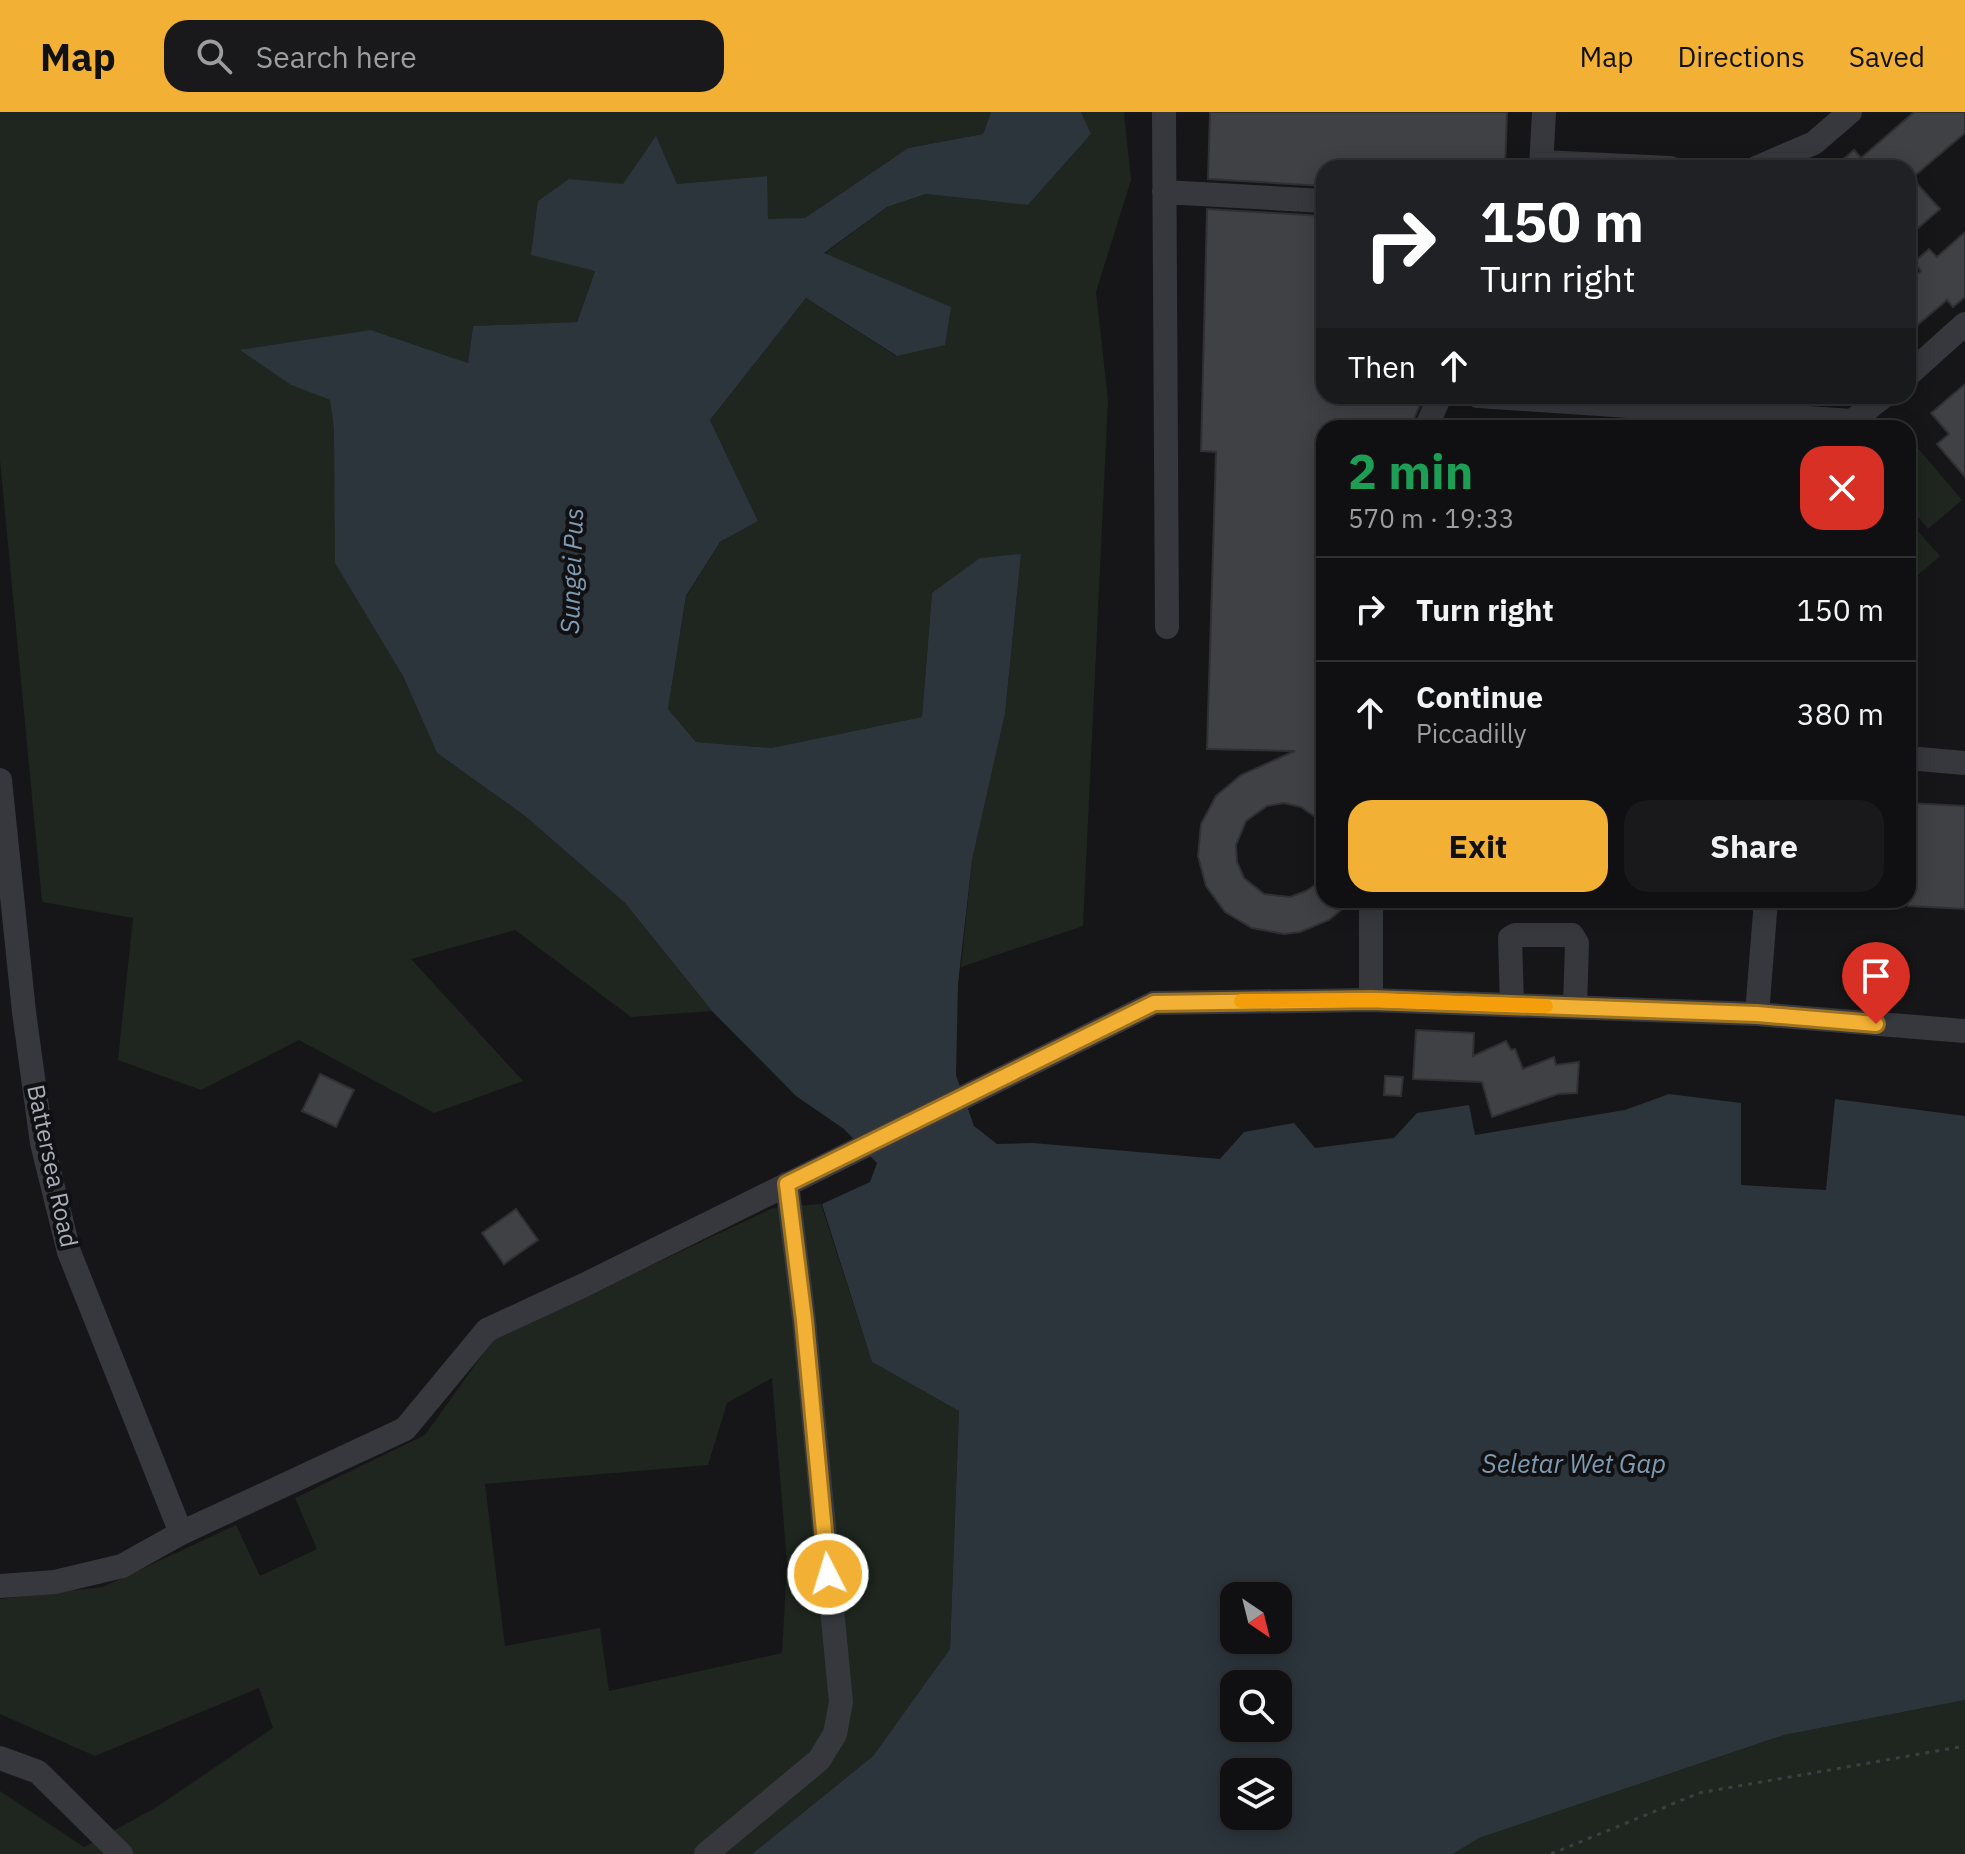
<!DOCTYPE html>
<meta charset="utf-8">
<style>
:root{--surface:#101012;--page:#19191b;--text:#f1f3f6;--muted:#9c9d9f;--line:#303032;--accent:#f2b134}
body{margin:0;font-family:"IBM Plex Sans",sans-serif;background:var(--page);color:var(--text);height:100vh;display:flex;flex-direction:column;font-size:30px;white-space:nowrap}
*{box-sizing:border-box;margin:0}
p{font-size:26px;color:var(--muted)}
.icon{flex:none;width:44px;height:44px;fill:none;stroke:currentColor;stroke-width:2;stroke-linecap:round;stroke-linejoin:round}
.map{position:relative;flex:1;overflow:hidden}
.drawer{position:absolute;left:1316px;top:308px;width:600px;height:488px;display:flex;flex-direction:column;background:var(--surface);border-radius:24px;box-shadow:0 4px 20px #0003,0 0 0 2px var(--line)}
.drawer>*{flex:none}
.guide{position:absolute;left:1316px;top:48px;width:600px;height:244px;border-radius:24px;box-shadow:0 4px 20px #0003,0 0 0 2px var(--line);background:#202124;color:#fff;overflow:hidden}
.needle{width:52px;rotate:145deg}
.controls{position:absolute;left:1220px;top:1470px;display:grid;gap:16px}
.controls a{display:grid;place-items:center;width:72px;height:72px;border-radius:16px;background:var(--surface);box-shadow:0 4px 20px #0003,0 0 0 2px var(--line);font-size:40px}
.pin{position:absolute;display:grid;place-items:center;width:68px;height:68px;color:#fff;margin:-82px -34px;border-radius:50% 50% 50% 0;rotate:-45deg;box-shadow:0 0 8px #0007}
.pin .icon{rotate:45deg}
.me{position:absolute;width:88px;margin:-44px;rotate:355deg;stroke-linejoin:round;filter:drop-shadow(0 0 6px #0008)}
.turn{display:flex;align-items:center;gap:28px;height:168px;padding:0 32px;font-size:36px}
.turn .icon{width:104px;height:104px;stroke-width:2.5}
.turn b{display:block;font-size:56px;line-height:68px}
.then{display:flex;align-items:center;height:76px;padding:0 32px;background:#0003;gap:16px;font-size:30px}
.round{display:grid;place-items:center;flex:none;width:84px;height:84px;border-radius:24px;background:var(--page)}
.summary{display:flex;align-items:center;justify-content:space-between;height:136px;padding:0 32px}
h1{font-size:48px;font-weight:700;line-height:60px;color:#1e9e55}
.button{display:flex;gap:16px;margin-top:auto;padding:16px 32px}
.button a{flex:1;height:92px;border-radius:24px;background:var(--accent);color:#111;font-size:32px;font-weight:700;line-height:92px;text-align:center}
.button a+a{background:var(--page);color:var(--text)}
ul{padding:0;list-style:none}
li{display:flex;align-items:center;gap:24px;height:104px;padding:0 32px;border-top:2px solid var(--line)}
li div{flex:1}
li b{display:block;font-size:30px}
li em{font-style:normal}
header{display:flex;align-items:center;gap:48px;box-sizing:border-box;height:112px;padding:0 40px;background:var(--accent);color:#111}
header strong{font-size:38px}
nav{display:flex;gap:44px;margin-inline-start:auto;font-size:28px}
.search{width:560px;height:72px;background:var(--page);display:flex;align-items:center;gap:20px;box-sizing:border-box;padding:0 28px;border-radius:24px;color:var(--muted);font-size:30px}
.map>svg:first-child{display:block}
.green{fill:#1e261f;fill-rule:evenodd}
.water{fill:#2c353c;fill-rule:evenodd}
.building{fill:#404145;stroke:#303034;stroke-width:2}
.lines{fill:none;stroke-linecap:round;stroke-linejoin:round}
.path{stroke:#3d3f44;stroke-width:3;stroke-dasharray:4 6;stroke-linecap:butt}
.minor{stroke:#37383d;stroke-width:24}
.route-casing{stroke:#9d7322;stroke-width:20}
.route{stroke:#f2b134;stroke-width:14}
.slow{stroke:#f59e0b;stroke-width:14}
.labels{text-anchor:middle;stroke-width:8;stroke-linejoin:round;paint-order:stroke}
.street-label{font-size:24px;fill:#a8adb8;stroke:#111113}
.water-label{font-size:26px;font-style:italic;fill:#7f9bb3;stroke:#111113}
</style>
<header>
<strong>Map</strong>
<div class="search"><svg class="icon" aria-label="search" viewBox="0 0 24 24"><circle cx="10" cy="10" r="6"/><path d="M15 15l6 6"/></svg>Search here</div>
<nav><a>Map</a><a>Directions</a><a>Saved</a></nav>
</header>
<div class="map">
<svg width="1965" height="1742" viewBox="0 0 1965 1742">
<rect width="100%" height="100%" fill="#161618"/>
<path class="green" d="M 0,0 L 991,0 L 983,22 L 908,36 L 805,106 L 768,108 L 766,64 L 677,72 L 656,25 L 623,73 L 569,67 L 595,158 L 577,210 L 473,214 L 468,251 L 371,218 L 291,273 L 330,288 L 334,318 L 403,564 L 437,641 L 525,704 L 625,791 L 712,899 L 631,905 L 515,818 L 411,847 L 523,969 L 434,1001 L 299,928 L 201,978 L 118,948 L 133,806 L 42,790 L 0,348 Z
M 1081,0 L 1124,0 L 1131,68 L 1096,180 L 1108,288 L 1083,814 L 961,855 L 972,748 L 1005,602 L 1021,442 L 932,481 L 922,605 L 771,636 L 696,630 L 668,597 L 686,485 L 720,430 L 758,409 L 710,308 L 806,186 L 896,244 L 950,195 L 824,142 L 887,95 L 926,82 L 1028,93 L 1091,22 Z
M 1911,328 L 1962,388 L 1928,417 L 1908,393 L 1908,331 Z
M 1908,408 L 1940,444 L 1911,469 L 1908,465 Z
M 821,1092 L 872,1250 L 959,1299 L 950,1537 L 873,1644 L 752,1742 L 0,1742 L 0,1679 L 84,1735 L 155,1696 L 273,1616 L 259,1576 L 95,1644 L 0,1602 L 0,1487 L 103,1475 L 236,1413 L 260,1464 L 317,1437 L 295,1386 L 425,1323 L 493,1228 L 773,1096 ZM 772,1266 L 787,1451 L 782,1541 L 609,1579 L 600,1516 L 505,1534 L 485,1372 L 708,1353 L 727,1291 Z
M 1965,1588 L 1965,1742 L 1453,1742 L 1479,1726 L 1784,1623 Z"/>
<path class="water" d="M 991,0 L 1081,0 L 1091,22 L 1028,93 L 926,82 L 887,95 L 824,141 L 951,195 L 945,233 L 897,244 L 806,186 L 710,308 L 758,409 L 720,430 L 686,484 L 668,597 L 696,630 L 771,636 L 922,605 L 932,481 L 980,446 L 1021,442 L 1005,602 L 972,748 L 958,872 L 956,963 L 974,1014 L 997,1032 L 1033,1031 L 1220,1047 L 1244,1020 L 1294,1011 L 1315,1036 L 1394,1026 L 1417,1001 L 1469,993 L 1475,1023 L 1625,998 L 1669,982 L 1741,991 L 1741,1073 L 1826,1078 L 1835,987 L 1965,1004 L 1965,1588 L 1784,1623 L 1479,1726 L 1453,1742 L 752,1742 L 873,1644 L 950,1537 L 959,1299 L 872,1250 L 822,1092 L 870,1070 L 877,1051 L 844,1017 L 796,984 L 712,899 L 625,791 L 525,704 L 437,641 L 403,564 L 335,451 L 334,318 L 330,288 L 291,273 L 240,238 L 371,218 L 468,251 L 473,214 L 577,210 L 595,159 L 531,143 L 538,89 L 569,67 L 623,72 L 656,24 L 677,72 L 767,64 L 768,107 L 805,106 L 908,36 L 983,22 ZM 1234,1484 L 1278,1484 L 1278,1528 L 1234,1528 ZM 1234,1572 L 1278,1572 L 1278,1616 L 1234,1616 ZM 1234,1660 L 1278,1660 L 1278,1704 L 1234,1704 Z"/>
<path class="building" d="M 1210,0 L 1507,0 L 1505,56 L 1324,56 L 1324,74 L 1208,67 Z
M 1914,0 L 1965,0 L 1965,21 L 1912,66 L 1940,97 L 1917,117 L 1908,106 L 1908,56 L 1833,56 L 1854,38 L 1861,46 Z
M 1207,97 L 1324,104 L 1324,284 L 1424,284 L 1413,309 L 1400,316 L 1324,316 L 1324,711 L 1301,695 L 1284,691 L 1267,694 L 1246,709 L 1236,733 L 1237,750 L 1244,766 L 1264,782 L 1290,785 L 1306,779 L 1324,767 L 1324,788 L 1353,788 L 1329,808 L 1300,820 L 1284,822 L 1252,816 L 1225,800 L 1206,774 L 1198,744 L 1201,712 L 1216,684 L 1241,663 L 1295,639 L 1207,637 L 1216,340 L 1201,339 Z
M 1965,120 L 1965,185 L 1953,195 L 1947,188 L 1908,221 L 1908,171 L 1921,159 L 1914,150 L 1929,137 L 1937,145 Z
M 1965,272 L 1965,365 L 1937,332 L 1949,322 L 1931,301 Z
M 1908,691 L 1965,694 L 1965,797 L 1908,794 Z
M 1416,918 L 1474,921 L 1473,944 L 1506,929 L 1511,938 L 1515,937 L 1523,957 L 1554,945 L 1556,953 L 1579,950 L 1577,981 L 1558,982 L 1492,1005 L 1482,970 L 1413,967 Z
M 320,962 L 354,978 L 336,1015 L 302,999 Z
M 1385,964 L 1403,965 L 1401,984 L 1384,983 Z
M 516,1097 L 538,1128 L 504,1152 L 482,1121 Z"/>
<g class="lines">
<path class="path" d="M 1551,1742 L 1699,1681 L 1965,1634"/>
<path class="minor" d="M 1164,0 L 1167,515
M 1541,50 L 1670,56
M 1541,56 L 1544,0
M 1756,56 L 1814,31 L 1850,0
M 1164,80 L 1324,89
M 1908,263 L 1965,212
M 1478,284 L 1852,309 L 1884,284
M 1426,316 L 1440,284
M 1908,646 L 1965,651
M 0,668 L 24,900 L 42,1031 L 69,1140 L 181,1421
M 1371,788 L 1371,888
M 1512,893 L 1510,826 L 1515,823 L 1572,823 L 1577,831 L 1575,895
M 1757,902 L 1766,788
M 0,1474 L 55,1470 L 122,1454 L 181,1421 L 405,1317 L 487,1218 L 584,1173 L 1154,891 L 1371,888 L 1757,902 L 1965,919
M 0,1646 L 38,1660 L 121,1742
M 706,1742 L 819,1648 L 835,1622 L 841,1590 L 804,1208 L 787,1072"/>
</g>
<g class="lines">
<defs>
<path id="route" d="M 828,1462 L 804,1208 L 787,1072 L 1154,891 L 1371,888 L 1757,902 L 1876,912"/>
</defs>
<use href="#route" class="route-casing"/>
<use href="#route" class="route"/>
<path class="slow" d="M 1241,889 L 1371,888 L 1546,894"/>
</g>
<g class="labels">
<g class="street-label">
<text transform="translate(52 1054) rotate(78)" y="8">Battersea Road</text>
</g>
<g class="water-label">
<text transform="translate(572 459) rotate(-88)" y="9">Sungei Pus</text>
<text x="1574" y="1361">Seletar Wet Gap</text>
</g>
</g>
</svg>
<div class="controls">
<a><svg class="needle" viewBox="-14 -14 28 28"><path d="M0-13l5 13h-10z" fill="#e53935"/><path d="M0 13l5-13h-10z" fill="#9c9d9f"/></svg></a>
<a><svg class="icon" aria-label="search" viewBox="0 0 24 24"><circle cx="10" cy="10" r="6"/><path d="M15 15l6 6"/></svg></a>
<a><svg class="icon" aria-label="layers" viewBox="0 0 24 24"><path d="M12 4l9 5-9 5-9-5zM3 14l9 5 9-5"/></svg></a>
</div>
<div class="pin" style="left:1876px;top:912px;background:#d93025"><svg class="icon" aria-label="arrive" viewBox="0 0 24 24"><path d="M6 21V4h12l-3 4 3 4H6"/></svg></div>
<svg class="me" style="left:828px;top:1462px" viewBox="-20 -20 40 40"><circle r="17" fill="#f2b134" stroke="#fff" stroke-width="3"/><path d="M0-11L8 9 0 5-8 9z" fill="#fff"/></svg>
<div class="guide">
<div class="turn"><svg class="icon" aria-label="right" viewBox="0 0 24 24"><path d="M7 20v-9h11M14 6l5 5-5 5"/></svg><div><b>150 m</b>Turn right</div></div>
<div class="then">Then<svg class="icon" aria-label="ahead" viewBox="0 0 24 24"><path d="M12 20V5M6 11l6-6 6 6"/></svg></div>
</div>
<section class="drawer">
<div class="summary"><div><h1>2 min</h1><p>570 m · 19:33</p></div><a class="round" style="background:#d93025;color:#fff"><svg class="icon" aria-label="close" viewBox="0 0 24 24"><path d="M6 6l12 12M18 6L6 18"/></svg></a></div>
<ul>
<li><svg class="icon" aria-label="right" viewBox="0 0 24 24"><path d="M7 20v-9h11M14 6l5 5-5 5"/></svg><div><b>Turn right</b></div><em>150 m</em></li>
<li><svg class="icon" aria-label="ahead" viewBox="0 0 24 24"><path d="M12 20V5M6 11l6-6 6 6"/></svg><div><b>Continue</b><p>Piccadilly</p></div><em>380 m</em></li>
</ul>
<div class="button"><a>Exit</a><a>Share</a></div>
</section>
</div>
